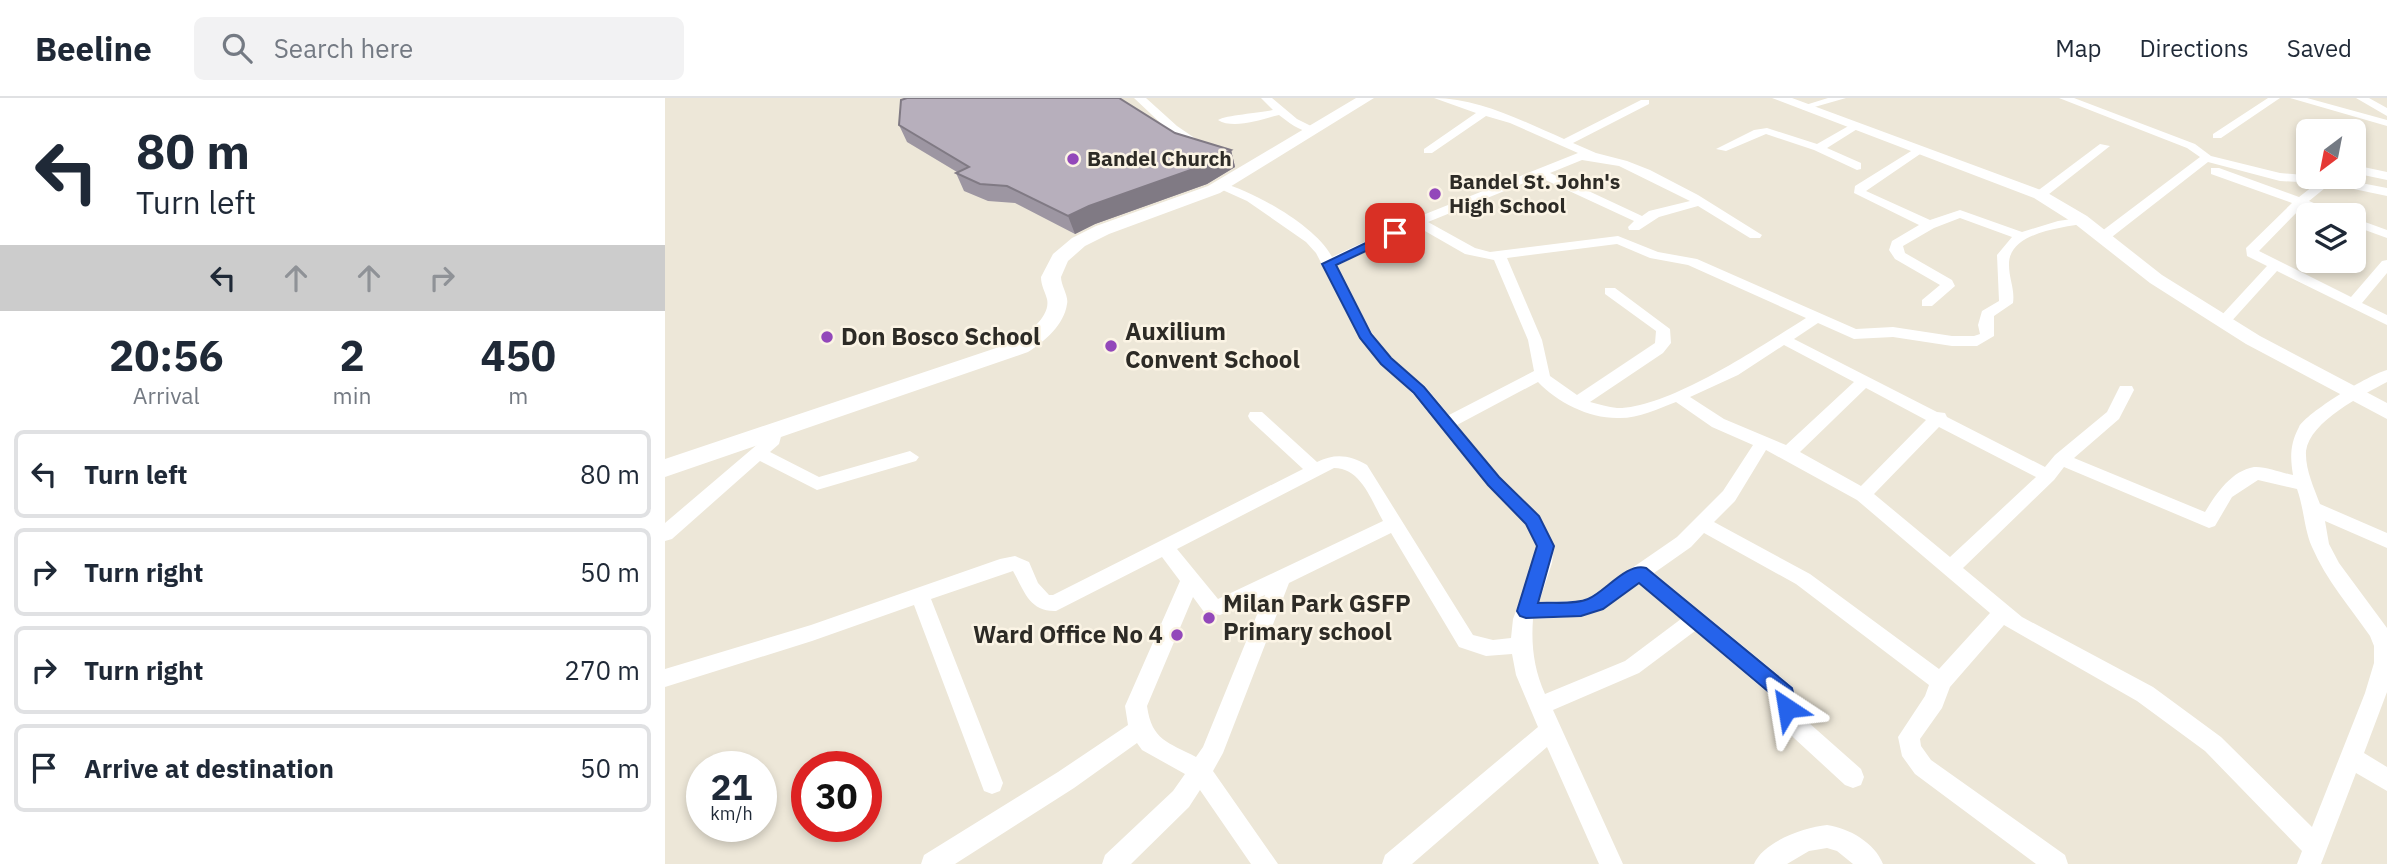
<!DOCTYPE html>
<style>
:root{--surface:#fff;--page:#f2f2f3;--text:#1f2937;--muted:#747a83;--line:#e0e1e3}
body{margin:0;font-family:"IBM Plex Sans",sans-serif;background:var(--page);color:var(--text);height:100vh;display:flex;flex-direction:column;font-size:26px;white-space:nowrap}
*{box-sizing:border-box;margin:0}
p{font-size:23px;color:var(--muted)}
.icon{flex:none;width:38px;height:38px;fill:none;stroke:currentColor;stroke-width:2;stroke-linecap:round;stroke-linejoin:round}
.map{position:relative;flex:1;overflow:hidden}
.details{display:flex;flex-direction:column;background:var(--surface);width:665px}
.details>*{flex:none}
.guide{background:#fff;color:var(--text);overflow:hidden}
.needle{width:46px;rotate:212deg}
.buttons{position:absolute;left:1631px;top:21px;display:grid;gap:14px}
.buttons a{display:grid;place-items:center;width:70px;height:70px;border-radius:10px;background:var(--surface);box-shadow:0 4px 10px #0003;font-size:35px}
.speed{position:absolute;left:21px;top:653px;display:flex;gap:14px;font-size:35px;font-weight:700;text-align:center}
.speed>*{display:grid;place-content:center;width:91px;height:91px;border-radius:50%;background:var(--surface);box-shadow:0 4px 10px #0003;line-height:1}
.speed small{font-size:18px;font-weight:400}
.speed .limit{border:10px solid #d22;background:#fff;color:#111}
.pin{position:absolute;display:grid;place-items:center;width:60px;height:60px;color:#fff;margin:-30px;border-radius:14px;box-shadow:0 4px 10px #0006}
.me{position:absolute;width:77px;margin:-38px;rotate:327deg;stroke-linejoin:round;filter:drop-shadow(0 0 5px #0008)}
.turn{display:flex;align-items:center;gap:24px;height:147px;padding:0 21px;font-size:32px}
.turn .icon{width:91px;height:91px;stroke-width:2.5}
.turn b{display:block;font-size:49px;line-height:60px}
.lanes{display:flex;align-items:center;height:66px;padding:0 21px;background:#0003;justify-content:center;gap:35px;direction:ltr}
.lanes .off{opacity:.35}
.eta{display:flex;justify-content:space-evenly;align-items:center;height:119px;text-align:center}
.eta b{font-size:42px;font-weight:700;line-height:49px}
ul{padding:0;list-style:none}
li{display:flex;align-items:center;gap:21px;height:88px;margin:0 14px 10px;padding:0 7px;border:4px solid var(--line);border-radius:10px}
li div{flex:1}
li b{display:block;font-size:26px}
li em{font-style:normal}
header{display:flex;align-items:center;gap:42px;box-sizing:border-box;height:98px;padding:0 35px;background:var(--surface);border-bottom:2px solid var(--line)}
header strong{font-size:33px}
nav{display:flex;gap:38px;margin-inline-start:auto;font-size:24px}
.search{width:490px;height:63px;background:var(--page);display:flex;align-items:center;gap:18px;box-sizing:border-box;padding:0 24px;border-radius:10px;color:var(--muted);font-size:26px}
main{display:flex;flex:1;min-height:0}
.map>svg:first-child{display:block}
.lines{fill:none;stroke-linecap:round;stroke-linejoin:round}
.minor{fill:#fff;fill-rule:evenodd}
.tertiary{fill:#fff;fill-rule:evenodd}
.secondary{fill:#fff;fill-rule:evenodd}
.wall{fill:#9d96a2}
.shaded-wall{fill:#807a84}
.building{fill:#b7afbc;stroke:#807a84;stroke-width:2}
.route{fill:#2563eb;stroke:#184099;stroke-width:2}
.poi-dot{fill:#9348ba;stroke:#fbf4e5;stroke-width:2.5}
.labels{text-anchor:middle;stroke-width:5;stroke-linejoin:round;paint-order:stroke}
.far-poi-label{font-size:21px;font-weight:bold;fill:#2d2b26;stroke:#fbf4e5;text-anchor:start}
.poi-label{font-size:24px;font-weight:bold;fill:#2d2b26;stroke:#fbf4e5;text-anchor:start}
</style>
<header>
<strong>Beeline</strong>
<div class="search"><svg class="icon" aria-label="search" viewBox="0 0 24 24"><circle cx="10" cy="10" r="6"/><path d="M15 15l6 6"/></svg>Search here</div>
<nav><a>Map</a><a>Directions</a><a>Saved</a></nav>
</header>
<main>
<section class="details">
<div class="guide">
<div class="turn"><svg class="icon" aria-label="left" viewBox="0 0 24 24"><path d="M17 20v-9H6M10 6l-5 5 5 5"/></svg><div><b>80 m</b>Turn left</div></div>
<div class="lanes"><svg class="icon" aria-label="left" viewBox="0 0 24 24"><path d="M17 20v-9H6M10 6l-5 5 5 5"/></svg><svg class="icon off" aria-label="ahead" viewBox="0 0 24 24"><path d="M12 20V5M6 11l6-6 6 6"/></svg><svg class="icon off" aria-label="ahead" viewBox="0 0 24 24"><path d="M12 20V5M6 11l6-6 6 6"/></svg><svg class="icon off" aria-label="right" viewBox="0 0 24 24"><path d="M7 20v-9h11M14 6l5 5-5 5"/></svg></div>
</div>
<div class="eta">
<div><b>20:56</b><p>Arrival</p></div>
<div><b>2</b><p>min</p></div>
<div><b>450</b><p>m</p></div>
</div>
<ul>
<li><svg class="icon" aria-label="left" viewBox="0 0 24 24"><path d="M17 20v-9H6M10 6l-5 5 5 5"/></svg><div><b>Turn left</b></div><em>80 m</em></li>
<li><svg class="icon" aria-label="right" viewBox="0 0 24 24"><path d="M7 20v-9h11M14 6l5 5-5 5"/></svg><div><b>Turn right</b></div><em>50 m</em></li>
<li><svg class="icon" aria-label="right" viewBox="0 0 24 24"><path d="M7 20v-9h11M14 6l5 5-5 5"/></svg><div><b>Turn right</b></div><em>270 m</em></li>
<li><svg class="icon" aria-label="arrive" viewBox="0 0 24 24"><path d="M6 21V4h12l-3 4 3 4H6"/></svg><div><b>Arrive at destination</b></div><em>50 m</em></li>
</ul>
</section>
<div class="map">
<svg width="1722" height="766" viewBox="0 0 1722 766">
<rect width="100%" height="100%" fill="#ede7d8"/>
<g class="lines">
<path class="minor" d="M 469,0 L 481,0 L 512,28 L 540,47 L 530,49 L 504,33 Z
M 596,0 L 607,0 L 632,21 L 654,32 C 642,39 624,25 614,17 C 597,21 569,32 553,22 C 561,17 595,15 608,12 Z
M 769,0 C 813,0 858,23 899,41 L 976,2 L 984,2 L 984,6 L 908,45 L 931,55 L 962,63 L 985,72 L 1033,97 L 1097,137 L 1095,140 L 1085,140 L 1033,108 L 994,119 L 974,132 L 964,132 L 963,129 L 969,123 L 874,79 L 763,124 L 810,150 L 825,154 L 953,138 L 993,154 L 1032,161 L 1191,231 L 1228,229 L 1287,238 L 1309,238 L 1315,236 L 1313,227 L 1317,213 L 1334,203 L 1332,157 L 1347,139 L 1295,120 L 1269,130 L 1238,148 L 1240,155 L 1287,182 L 1290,188 L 1267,208 L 1257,208 L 1257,202 L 1275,187 L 1230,161 L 1224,152 L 1227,143 L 1254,127 L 1189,95 L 1190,88 L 1251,50 L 1261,52 L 1201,93 L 1265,122 L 1295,112 L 1357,134 L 1393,123 L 1421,119 L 1421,125 C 1397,130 1343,134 1344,167 C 1344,181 1350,191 1348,205 L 1329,218 L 1329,238 L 1312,248 L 1287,248 L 1228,239 L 1189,241 L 1153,225 L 1129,241 L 1272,314 L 1280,315 L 1282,319 L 1380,369 L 1390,357 L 1442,314 L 1455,288 L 1467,288 L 1469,292 L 1454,321 L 1409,360 L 1540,414 C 1551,396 1566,373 1589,369 C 1600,368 1617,375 1628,377 C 1625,359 1625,346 1634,329 C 1641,315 1705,276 1722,272 L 1722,284 C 1698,297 1645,323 1641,353 C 1640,371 1649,390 1655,406 L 1722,435 L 1722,450 L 1660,423 L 1664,446 L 1674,465 L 1722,530 L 1722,594 L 1699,655 L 1722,669 L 1722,693 L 1691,675 L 1656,766 L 1632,766 L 1637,753 L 1540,653 L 1472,603 L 1339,527 L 1285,589 L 1277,610 L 1255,641 L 1256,648 L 1266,662 L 1400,757 L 1403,766 L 1371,766 L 1250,676 L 1237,658 L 1233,639 L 1260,598 L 1264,587 L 1131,486 L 1039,435 L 1026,449 L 989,475 L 1128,589 L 1135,617 L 1196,671 L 1199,679 L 1196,687 L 1188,690 L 1180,687 L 1117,629 L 1110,601 L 1030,533 L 974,575 L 888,612 L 958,766 L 934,766 L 882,649 L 747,766 L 717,766 L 720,757 L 873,629 L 851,577 L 847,556 L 821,558 L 794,549 L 726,435 L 624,485 L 558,655 L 548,673 L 613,766 L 586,766 L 535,692 L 524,709 L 466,766 L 437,766 L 440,757 L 508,693 L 520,676 L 477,652 L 472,645 L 409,690 L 290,766 L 256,766 L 259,757 L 393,674 L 463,627 L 460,608 L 515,483 L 497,459 L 391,513 C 364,514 359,492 348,473 L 266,501 L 338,685 L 335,693 L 327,696 L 319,693 L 316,685 L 249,507 L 147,543 L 0,589 L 0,571 L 146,527 L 335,461 L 350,458 L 364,464 L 373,485 L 384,497 L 388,497 L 638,371 L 585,322 L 583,318 L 585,314 L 597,314 L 652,364 C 670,355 685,357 702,367 L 808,537 L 828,542 L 846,540 L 848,521 L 869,465 L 871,448 L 861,426 L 822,387 L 748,296 L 716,266 L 695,240 L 651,155 L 641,144 L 582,103 L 551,89 L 557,85 C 590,94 651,128 667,159 L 748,121 L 913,55 L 845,25 L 821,18 L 767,55 L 759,55 L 759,51 L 811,15 ZM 917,62 L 954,68 L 1025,103 L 984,113 L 977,118 L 885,75 ZM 753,129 L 800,156 L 829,162 L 863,242 L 869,273 L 784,317 L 760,288 L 726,260 L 707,235 L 671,168 ZM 952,146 L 985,160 L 1023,167 L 1141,220 C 1098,247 1003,311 952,310 C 943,309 934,306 925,304 L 998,255 L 1006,245 L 1005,231 L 950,190 L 940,190 L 940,196 L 991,233 L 990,245 L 912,297 L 885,278 L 877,242 L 842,160 ZM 1119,247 L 1189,284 L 1121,347 L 1059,321 L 1025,299 L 1073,277 ZM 873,284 C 892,304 923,320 952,320 C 972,321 993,311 1011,304 L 1047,329 L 1088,347 L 1058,393 L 1012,439 L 925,499 L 915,503 L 874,504 L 887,465 L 889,448 L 874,417 L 834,379 L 792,327 ZM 1201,290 L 1261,322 L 1196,388 L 1135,354 ZM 1274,329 L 1371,379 L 1285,459 L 1209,396 ZM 1101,352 L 1192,402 L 1325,515 L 1274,571 L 1145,476 L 1049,424 L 1070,403 ZM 1399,369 L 1544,430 L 1550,428 L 1567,399 L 1593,382 L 1632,391 C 1639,410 1639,431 1647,449 C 1661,482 1685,509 1705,538 L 1709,548 L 1709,565 L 1700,595 L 1647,729 L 1556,639 L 1488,589 L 1357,519 L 1298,470 L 1389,382 ZM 669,370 C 696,370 706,402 718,423 L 553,501 L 512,451 ZM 974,485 L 1016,521 L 960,563 L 880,596 C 869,571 866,548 868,521 C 923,519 929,518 974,485 ZM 600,497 L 538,649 L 531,659 C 503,644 487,643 482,608 L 528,499 L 539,514 L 555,517 Z
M 1163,0 L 1181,0 L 1139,12 L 1134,9 Z
M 1394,0 L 1409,0 L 1530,46 L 1546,58 L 1615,75 L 1665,79 L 1722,90 L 1722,98 L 1665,86 L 1644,103 L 1678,117 L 1661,117 L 1637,109 L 1594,153 L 1686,199 L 1717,163 L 1722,162 L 1722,175 L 1697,205 L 1722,217 L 1722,227 L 1612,173 L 1564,226 L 1554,226 L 1552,223 L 1554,220 L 1602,168 L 1582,158 L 1581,150 L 1627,105 L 1546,76 L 1546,70 L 1554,70 L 1634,99 L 1652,85 L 1615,83 L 1543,64 L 1443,142 L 1433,142 L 1433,136 L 1535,59 L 1522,50 Z
M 1603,0 L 1615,0 L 1556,40 L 1548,40 L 1548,36 Z
M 1625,0 L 1642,0 L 1722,22 L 1722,28 Z
M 1691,0 L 1704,0 L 1722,10 L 1722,18 Z
M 1187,26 L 1197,28 L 1162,50 L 1196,65 L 1196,71 L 1192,72 L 1149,52 L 1101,36 L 1061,53 L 1051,51 L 1089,32 L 1102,30 L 1152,46 Z
M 1435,46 L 1445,48 L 1379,100 L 1371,100 L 1371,94 Z
M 1689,67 L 1722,74 L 1722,82 L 1689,75 Z
M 1689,120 L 1722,132 L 1722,140 L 1689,128 Z
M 109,329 L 117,335 L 114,346 L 105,354 L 154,379 L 245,353 L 254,359 L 251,363 L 152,392 L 95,363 L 7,441 L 0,443 L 0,425 L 100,340 L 103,331 Z
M 1162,727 C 1184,730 1210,745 1218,766 L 1188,766 L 1172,753 L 1162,750 L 1144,753 L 1122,766 L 1089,766 C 1098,744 1139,729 1162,727 Z"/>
<path class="tertiary" d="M 1107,0 L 1127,0 L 1381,94 L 1422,118 L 1497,177 L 1595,238 L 1722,305 L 1722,321 L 1581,246 L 1485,185 L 1410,126 L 1369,100 Z"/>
<path class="secondary" d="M 691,0 L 709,0 L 555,95 L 444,136 L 420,148 L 403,163 L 396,179 C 396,188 404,198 402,206 C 399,227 380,243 363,254 L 0,379 L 0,361 L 349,244 C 362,236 386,219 382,201 C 380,193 376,188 376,179 L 388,156 L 407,140 L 431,128 L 543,88 Z"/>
</g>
<path class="wall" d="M 234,27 L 510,35 L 566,52 L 570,69 L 542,86 L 430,126 L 410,136 L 350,105 L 323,103 L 299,93 L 291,75 L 292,74 L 242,44 Z"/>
<path class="shaded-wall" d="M 566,52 L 570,69 L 542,86 L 430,126 L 410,136 L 403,118 L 424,108 Z"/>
<path class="building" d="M 242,0 L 454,0 L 510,35 L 566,52 L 537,68 L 424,108 L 403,118 L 342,88 L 315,86 L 291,75 L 304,69 L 234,27 L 236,2 Z"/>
<path class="route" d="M 730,131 L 736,135 L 735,137 L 671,167 L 706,236 L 726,260 L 759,289 L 834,379 L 874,418 L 889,448 L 873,505 C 888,504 909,507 923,501 C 940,494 962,464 981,470 L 1127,590 L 1132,610 L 1129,616 L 1122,618 L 1115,616 L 1111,600 L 974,485 L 938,511 L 916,518 L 861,520 L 855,518 L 852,513 L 872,448 L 861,426 L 823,387 L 749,295 L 716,266 L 695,240 L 657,166 Z"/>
<g class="poi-dot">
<circle cx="408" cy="61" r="7"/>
<circle cx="770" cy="96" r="7"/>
<circle cx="162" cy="239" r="7"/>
<circle cx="446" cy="248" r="7"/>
<circle cx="544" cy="520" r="7"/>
<circle cx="512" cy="537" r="7"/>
</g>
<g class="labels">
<g class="far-poi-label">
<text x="422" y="68">Bandel Church</text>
<text x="784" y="91">Bandel St. John's<tspan x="784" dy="24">High School</tspan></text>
</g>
<g class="poi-label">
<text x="460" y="242">Auxilium<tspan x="460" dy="28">Convent School</tspan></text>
<text x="176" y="247">Don Bosco School</text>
<text x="558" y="514">Milan Park GSFP<tspan x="558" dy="28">Primary school</tspan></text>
<text x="498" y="545" text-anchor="end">Ward Office No 4</text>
</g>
</g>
</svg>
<div class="buttons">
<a><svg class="needle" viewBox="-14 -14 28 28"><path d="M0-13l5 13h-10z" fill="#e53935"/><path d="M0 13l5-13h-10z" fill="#747a83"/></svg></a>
<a><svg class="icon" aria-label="layers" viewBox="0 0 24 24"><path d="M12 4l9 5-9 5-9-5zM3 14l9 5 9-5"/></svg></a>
</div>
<div class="speed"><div>21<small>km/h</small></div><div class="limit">30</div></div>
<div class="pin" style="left:730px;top:135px;background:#d93025"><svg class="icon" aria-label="arrive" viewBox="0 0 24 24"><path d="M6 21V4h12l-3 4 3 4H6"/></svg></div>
<svg class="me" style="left:1122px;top:610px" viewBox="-20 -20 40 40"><path d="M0-17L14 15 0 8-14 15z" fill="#2563eb" stroke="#fff" stroke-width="4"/></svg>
</div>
</main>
